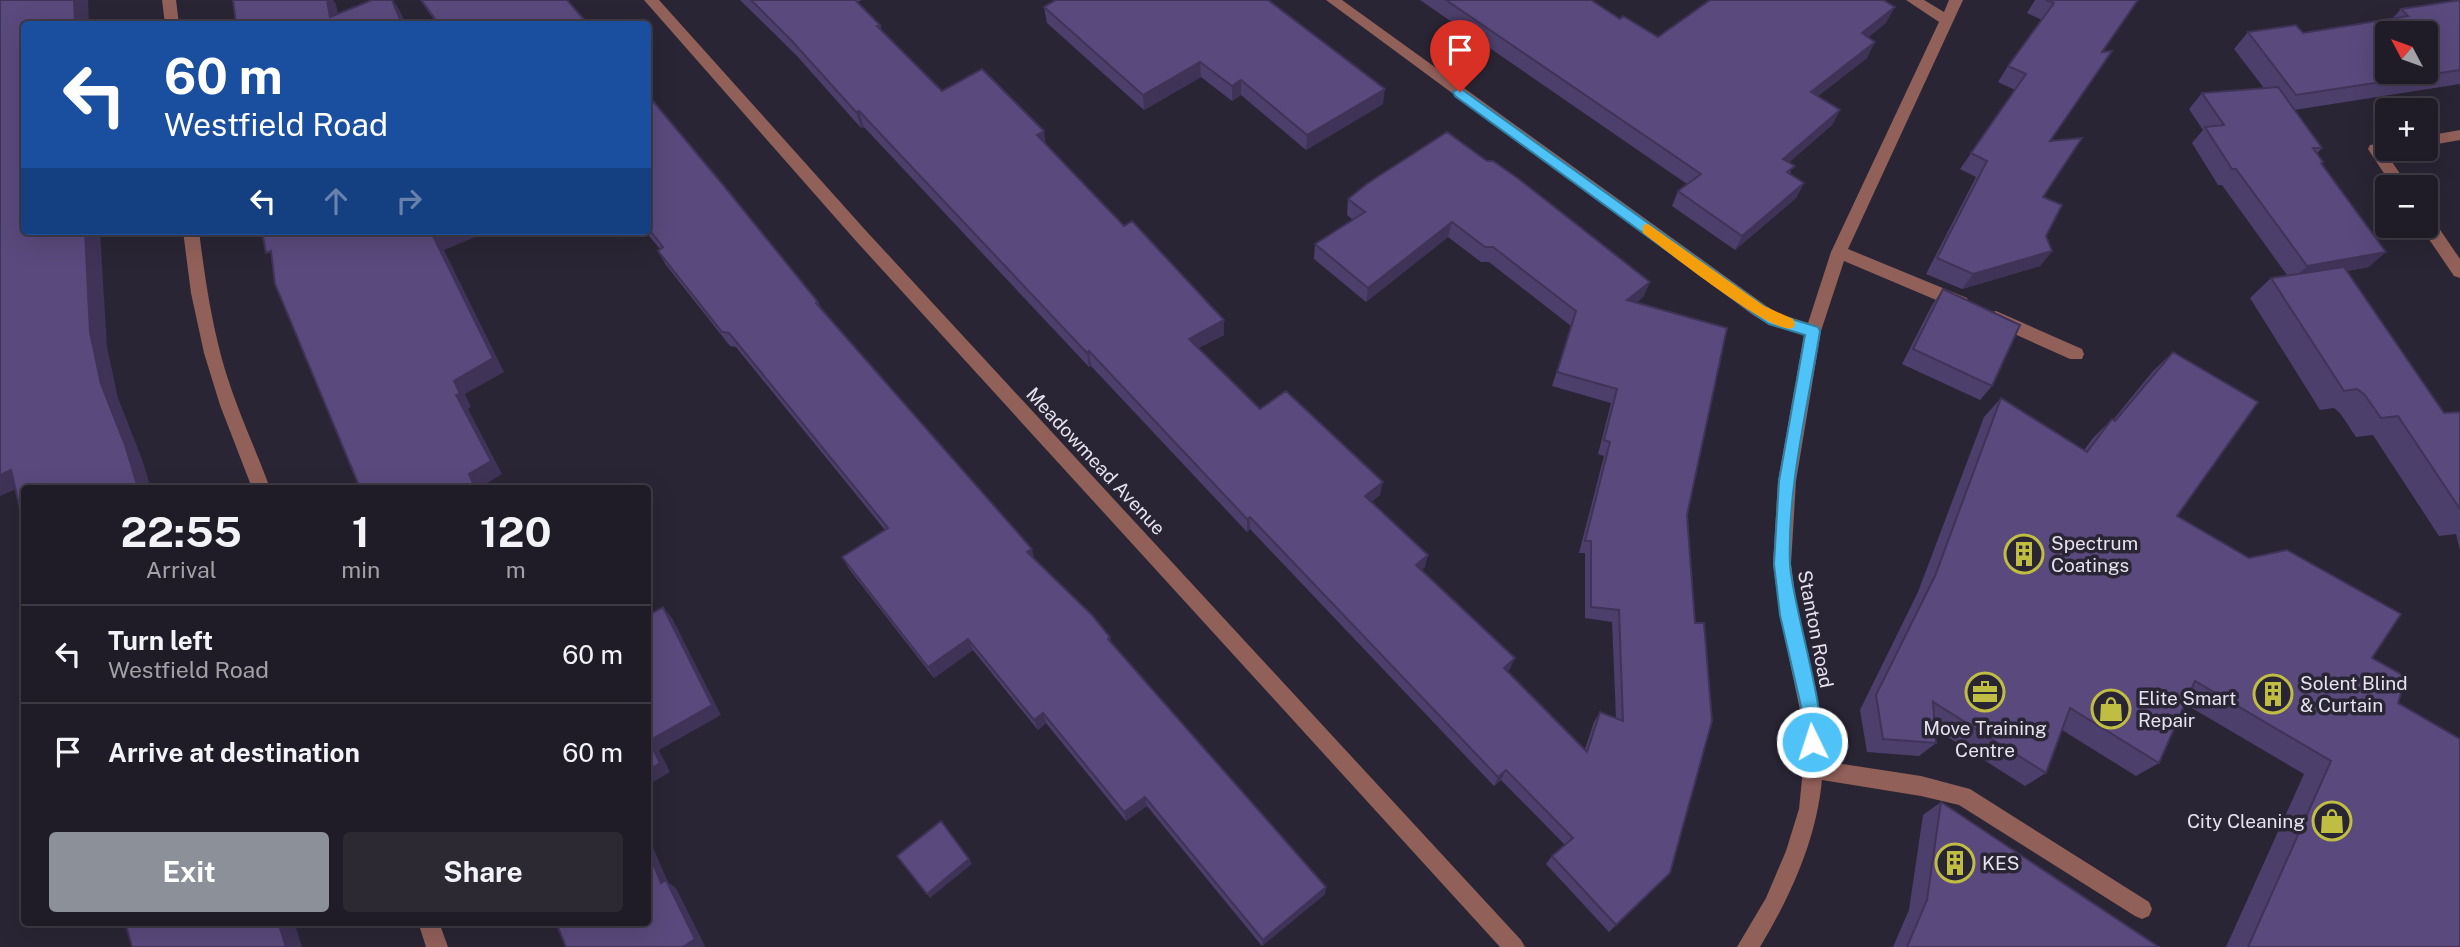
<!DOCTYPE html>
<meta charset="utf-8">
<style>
:root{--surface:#201c27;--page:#2d2933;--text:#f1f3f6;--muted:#a2a1a7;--line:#3d3a44;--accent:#8c9099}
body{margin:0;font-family:"Public Sans",sans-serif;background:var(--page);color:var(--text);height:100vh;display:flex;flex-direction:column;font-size:26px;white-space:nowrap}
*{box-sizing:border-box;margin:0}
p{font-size:23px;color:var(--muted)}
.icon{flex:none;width:38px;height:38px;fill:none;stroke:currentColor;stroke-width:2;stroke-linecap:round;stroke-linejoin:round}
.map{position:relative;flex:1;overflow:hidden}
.side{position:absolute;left:21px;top:485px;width:630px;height:441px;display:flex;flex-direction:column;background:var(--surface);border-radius:7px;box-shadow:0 7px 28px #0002,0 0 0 2px var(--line)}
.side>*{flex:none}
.hud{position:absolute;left:21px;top:21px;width:630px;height:214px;border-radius:7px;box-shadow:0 7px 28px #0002,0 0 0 2px var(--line);background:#1a4fa0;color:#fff;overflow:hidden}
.needle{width:46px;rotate:311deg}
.fabs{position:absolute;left:2375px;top:21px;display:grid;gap:14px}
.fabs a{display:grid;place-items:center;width:63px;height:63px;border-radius:7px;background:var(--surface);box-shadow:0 7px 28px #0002,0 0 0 2px var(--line);font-size:35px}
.pin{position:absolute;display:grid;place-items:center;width:60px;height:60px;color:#fff;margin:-72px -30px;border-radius:50% 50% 50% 0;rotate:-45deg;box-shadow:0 0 7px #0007}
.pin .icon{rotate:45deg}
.me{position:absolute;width:77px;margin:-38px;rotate:356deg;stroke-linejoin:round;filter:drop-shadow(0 0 5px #0008)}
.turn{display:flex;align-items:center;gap:24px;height:147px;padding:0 28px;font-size:32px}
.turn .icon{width:91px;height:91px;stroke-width:2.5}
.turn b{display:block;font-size:49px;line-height:60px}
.lanes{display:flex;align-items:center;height:66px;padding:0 28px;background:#0003;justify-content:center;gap:35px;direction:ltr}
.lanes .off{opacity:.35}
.eta{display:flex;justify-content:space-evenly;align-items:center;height:119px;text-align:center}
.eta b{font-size:42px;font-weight:700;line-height:49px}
.primary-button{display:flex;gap:14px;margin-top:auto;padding:14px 28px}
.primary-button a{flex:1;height:80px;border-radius:7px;background:var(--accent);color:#fff;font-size:28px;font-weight:700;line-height:80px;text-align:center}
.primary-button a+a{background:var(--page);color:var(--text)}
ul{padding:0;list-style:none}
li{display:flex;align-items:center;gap:21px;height:98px;padding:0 28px;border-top:2px solid var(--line)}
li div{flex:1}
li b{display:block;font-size:26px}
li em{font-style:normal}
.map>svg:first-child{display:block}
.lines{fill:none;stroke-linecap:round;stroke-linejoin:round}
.minor{fill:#916059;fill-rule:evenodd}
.wall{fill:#4d3f6b}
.shaded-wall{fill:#3f3357}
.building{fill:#5a497c;stroke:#3f3357;stroke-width:2;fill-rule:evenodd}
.route{fill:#4fc3f7;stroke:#337fa1;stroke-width:2}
.slow{fill:#f59e0b}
.labels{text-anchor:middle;stroke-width:7;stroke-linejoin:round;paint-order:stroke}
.street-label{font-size:19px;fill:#e5e2ed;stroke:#2a2534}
.poi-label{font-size:19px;fill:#e5e2ed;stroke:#2a2534;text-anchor:start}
</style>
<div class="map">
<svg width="2460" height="947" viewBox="0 0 2460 947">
<rect width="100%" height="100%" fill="#2a2534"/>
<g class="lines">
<path class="minor" d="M 162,0 L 176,0 L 179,24 L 165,24 Z
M 644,0 L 659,0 L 868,233 L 1521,940 L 1525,947 L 1500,947 L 856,241 Z
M 1326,0 L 1342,0 L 1765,305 L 1779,314 L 1808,323 L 1831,252 L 1939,22 L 1906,0 L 1924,0 L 1944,12 L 1949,0 L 1963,0 L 1848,249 L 1967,298 L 1969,303 L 1961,309 L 1955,308 L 1844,261 L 1821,331 L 1796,481 L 1791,564 L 1798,615 L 1821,715 L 1823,761 L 1921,776 L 1970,789 L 2149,902 L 2152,909 L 2149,916 L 2142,919 L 2135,916 L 1959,805 L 1921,796 L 1822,780 C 1816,841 1791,895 1760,947 L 1737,947 L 1766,898 L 1786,851 L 1799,809 L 1803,769 L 1801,715 L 1780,615 L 1773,564 L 1778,481 L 1804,335 L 1768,324 L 1753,315 Z
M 2460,130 L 2460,140 L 2426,146 L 2426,136 Z
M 2387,142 L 2387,149 L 2394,149 L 2386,153 L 2409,187 L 2393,187 L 2368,149 L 2370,145 Z
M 2426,216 L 2432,218 L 2460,259 L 2460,278 L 2454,276 L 2420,226 L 2426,226 Z
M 183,231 L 199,231 C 205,279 212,327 226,373 C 238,412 256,450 270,488 L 252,488 L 220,405 L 204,353 L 191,293 Z
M 1996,311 L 2082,349 L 2084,354 L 2082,359 L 2070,359 L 1990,323 L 1988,318 L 1990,313 Z
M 418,922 L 439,922 L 448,947 L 426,947 Z"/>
</g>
<path class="wall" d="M 420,0 L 567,0 L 588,24 L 437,24 Z
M 740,0 L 862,0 L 857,2 L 880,25 L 882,31 L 942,91 L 1046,145 L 1124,226 L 1224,320 L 1224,335 L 1198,348 L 1260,409 L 1380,495 L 1371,502 L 1425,567 L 1421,570 L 1510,669 L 1507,671 L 1585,749 L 1594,722 L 1600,712 L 1616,718 L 1612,622 L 1585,618 L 1585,553 L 1579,553 L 1604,456 L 1598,454 L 1611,403 L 1552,386 L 1571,326 L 1489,262 L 1481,262 L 1448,237 L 1366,302 L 1314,259 L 1315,244 L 1353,220 L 1347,215 L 1348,199 L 1368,183 L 1650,282 L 1643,297 L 1636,303 L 1687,515 L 1670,873 L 1609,932 L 1546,864 L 1552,856 L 1565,845 L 1501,780 L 1494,786 L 1250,529 L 1247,532 L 1091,366 L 1089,367 L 864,127 L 861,128 L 797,56 Z
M 1420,0 L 1591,0 L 1620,19 L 1658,37 L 1886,23 L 1868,37 L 1867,58 L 1818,96 L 1840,110 L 1832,125 L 1789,162 L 1791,174 L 1804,183 L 1796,198 L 1735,250 L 1672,206 L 1678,191 L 1687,184 Z
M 2035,0 L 2138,0 L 2102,52 L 2050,141 L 2043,197 L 2046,236 L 2052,251 L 2040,266 L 1962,289 L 1926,274 L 1976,177 L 1960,169 L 2015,90 L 1998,82 L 2008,66 L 2042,20 L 2027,13 Z
M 2460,0 L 2460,84 L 2294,110 L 2322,148 L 2317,153 L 2323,162 L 2322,164 L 2369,267 L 2347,271 L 2444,413 L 2460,412 L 2460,550 L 2456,534 L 2439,536 L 2373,435 L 2356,437 L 2340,413 L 2334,408 L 2320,410 L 2250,298 L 2271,278 L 2287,275 L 2222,185 L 2218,185 L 2192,143 L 2203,130 L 2189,109 L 2202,93 L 2264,88 L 2234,49 L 2248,32 L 2303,33 L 2392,19 L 2401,9 Z
M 1044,7 L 1383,104 L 1306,150 L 1241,95 L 1232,101 L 1201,77 L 1144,110 L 1047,23 Z
M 648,95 L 818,302 L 821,308 L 1035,559 L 1110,637 L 1111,643 L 1325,894 L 1262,946 L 1147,806 L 1126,821 L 1046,723 L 1038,730 L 973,650 L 934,678 L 849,569 L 842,557 L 885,530 L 736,347 L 730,346 L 666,265 L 658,251 L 660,249 L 645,231 L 648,231 Z
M 1943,289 L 1992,386 L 1980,400 L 1902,364 L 1932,305 Z
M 2173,352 L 2177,516 L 2372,658 L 2398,703 L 2460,947 L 2226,947 L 2304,774 L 2185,704 L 2159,763 L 2136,776 L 2062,730 L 2046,773 L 2025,786 L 1935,729 L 1936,743 L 1919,756 L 1867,752 L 1860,710 L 1918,592 L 1984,417 L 2001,398 L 2084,450 L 2093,438 L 2112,419 L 2113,420 L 2153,371 Z
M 1941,802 L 2159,947 L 1893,947 L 1909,910 L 1923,815 Z"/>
<path class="shaded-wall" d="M 74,0 L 88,0 L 89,24 L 75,24 Z
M 327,0 L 333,0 L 336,4 L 340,24 L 330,17 Z
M 392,0 L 393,0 L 399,9 L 406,24 L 402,24 Z
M 1895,7 L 1886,23 L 1854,49 L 1862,33 Z
M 1875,42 L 1867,58 L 1804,107 L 1811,92 Z
M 1200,62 L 1201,77 L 1144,110 L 1143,95 Z
M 1241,80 L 1241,95 L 1232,101 L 1232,86 Z
M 1385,89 L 1383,104 L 1306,150 L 1307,135 Z
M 1840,110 L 1832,125 L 1776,174 L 1783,159 Z
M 859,111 L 864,127 L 861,128 L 856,112 Z
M 1044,131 L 1046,147 L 1037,135 Z
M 1804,183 L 1796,198 L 1735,250 L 1742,236 Z
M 1452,222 L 1448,237 L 1366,302 L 1368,288 Z
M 85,231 L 100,231 L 107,347 L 118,398 L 142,459 L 151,488 L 138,488 L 101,384 L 90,332 Z
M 444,231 L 490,231 L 444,250 L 504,372 L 465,394 L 471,407 L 468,409 L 502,474 L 481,487 L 481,488 L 475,488 L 469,474 L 433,236 Z
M 2052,251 L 2040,266 L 1962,289 L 1973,274 Z
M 2386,252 L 2369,267 L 2291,281 L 2307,266 Z
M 1650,282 L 1643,297 L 1621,315 L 1627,300 Z
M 1224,320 L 1224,335 L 1189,353 L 1189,339 Z
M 1089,351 L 1091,366 L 1089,367 L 1087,353 Z
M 11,470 L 30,483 L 0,496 L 0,475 Z
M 1383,482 L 1380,495 L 1363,509 L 1365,496 Z
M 1250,517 L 1250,529 L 1247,532 L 1247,519 Z
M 1032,549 L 1035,561 L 1027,552 Z
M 1428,555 L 1425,567 L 1413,577 L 1416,565 Z
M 663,607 L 672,618 L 721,715 L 659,750 L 670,772 L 648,785 L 649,741 Z
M 968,639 L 973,650 L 934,678 L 928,667 Z
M 1515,658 L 1510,669 L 1499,679 L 1504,668 Z
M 1043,713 L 1046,723 L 1038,730 L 1034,720 Z
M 1506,770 L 1501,780 L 1494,786 L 1498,777 Z
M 1145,797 L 1147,806 L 1126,821 L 1124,812 Z
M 648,836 L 668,882 L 676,888 L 705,946 L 703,947 L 683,947 L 661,883 L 648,851 Z
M 969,859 L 972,864 L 930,898 L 927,894 Z
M 1326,887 L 1325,894 L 1262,946 L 1263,940 Z
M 278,922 L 294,922 L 302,947 L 286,947 Z"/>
<path class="building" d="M 0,0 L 74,0 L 75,24 L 24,24 L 24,231 L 85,231 L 90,332 L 101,384 L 125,445 L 138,488 L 24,488 L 24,526 L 11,470 L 0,475 Z
M 233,0 L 327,0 L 330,17 L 372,0 L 392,0 L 402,24 L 236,24 Z
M 421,0 L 567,0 L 588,24 L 439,24 Z
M 751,0 L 855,0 L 880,25 L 877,26 L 942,91 L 982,69 L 1044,131 L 1037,135 L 1124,226 L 1132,221 L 1224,320 L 1189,339 L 1260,409 L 1286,391 L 1383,482 L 1365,496 L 1428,555 L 1416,565 L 1515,658 L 1504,668 L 1587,752 L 1600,712 L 1623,721 L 1619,610 L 1591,607 L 1591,541 L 1585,541 L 1610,442 L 1604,440 L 1617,389 L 1557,372 L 1576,311 L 1493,247 L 1485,247 L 1452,222 L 1368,288 L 1315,244 L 1365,212 L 1348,199 L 1368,183 L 1447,132 L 1487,161 L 1493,161 L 1519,179 L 1650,282 L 1627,300 L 1727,328 L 1687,515 L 1695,623 L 1704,623 L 1712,721 L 1670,873 L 1616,925 L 1552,856 L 1573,838 L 1506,770 L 1498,777 L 1250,517 L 1247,519 L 1089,351 L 1087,353 L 859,111 L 856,112 L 791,40 Z
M 1056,0 L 1268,0 L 1385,89 L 1307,135 L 1241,80 L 1232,86 L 1200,62 L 1143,95 L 1044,7 Z
M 1446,0 L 1591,0 L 1620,19 L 1623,16 L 1658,37 L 1710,0 L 1883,0 L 1895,7 L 1862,33 L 1875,42 L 1811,92 L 1840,110 L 1783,159 L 1795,166 L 1787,172 L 1804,183 L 1742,236 L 1678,191 L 1701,174 Z
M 2046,0 L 2138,0 L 2102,52 L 2112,51 L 2050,141 L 2082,138 L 2043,197 L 2062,205 L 2046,236 L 2052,251 L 1973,274 L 1937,258 L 1987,161 L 1971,153 L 2026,74 L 2008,66 L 2054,3 Z
M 2460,0 L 2460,70 L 2296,95 L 2248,32 L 2296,25 L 2303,33 L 2408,16 L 2401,9 ZM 2387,33 L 2426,33 L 2426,72 L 2387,72 Z
M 2278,87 L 2322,148 L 2313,148 L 2323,162 L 2321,163 L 2386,252 L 2307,266 L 2236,169 L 2232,169 L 2205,127 L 2224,125 L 2202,93 Z
M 648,95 L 724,186 L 818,302 L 816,303 L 1032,549 L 1027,552 L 1092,615 L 1110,637 L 1108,639 L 1326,887 L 1263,940 L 1145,797 L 1124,812 L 1043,713 L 1034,720 L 968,639 L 928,667 L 842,557 L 888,528 L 729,333 L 722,332 L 658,251 L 663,247 L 648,228 Z
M 262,231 L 444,231 L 433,236 L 493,358 L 454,381 L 460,394 L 456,395 L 491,461 L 469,474 L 475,488 L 360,488 L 275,284 L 271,251 L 266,253 Z
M 2344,267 L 2444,413 L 2460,412 L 2460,509 L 2398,416 L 2381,418 L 2364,394 L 2357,389 L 2344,391 L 2271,278 Z
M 1943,289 L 2020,325 L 1992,386 L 1913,349 Z
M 2173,352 L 2258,402 L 2177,516 L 2249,558 L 2287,550 L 2401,614 L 2372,658 L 2406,677 L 2398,703 L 2460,739 L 2460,947 L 2248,947 L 2331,761 L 2195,681 L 2159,763 L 2070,708 L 2046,773 L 1933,702 L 1936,743 L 1883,739 L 1876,695 L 1935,576 L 2001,398 L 2087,452 L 2112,419 L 2115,421 Z
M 663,607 L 712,705 L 649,741 L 660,763 L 648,770 L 648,615 Z
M 1941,802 L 2159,947 L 1907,947 L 1927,900 Z
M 941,821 L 969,859 L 927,894 L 897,856 Z
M 648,851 L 661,883 L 666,880 L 695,939 L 683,947 L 566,947 L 557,925 L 552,927 L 550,922 L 648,922 Z
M 125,922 L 278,922 L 286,947 L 132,947 Z"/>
<path class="route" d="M 1460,88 L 1764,306 L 1779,315 L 1818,327 L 1820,331 C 1808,406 1787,488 1790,564 C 1792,605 1830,721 1819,748 L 1812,751 L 1806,748 L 1803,715 L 1780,615 L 1774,564 L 1779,481 L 1805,335 L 1769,324 L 1754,314 L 1455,96 L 1453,92 Z"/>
<path class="slow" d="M 1648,224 L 1764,306 L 1793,319 L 1795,324 L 1793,328 C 1771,335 1666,250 1643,233 L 1643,225 Z"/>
<defs>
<symbol id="building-ring" viewBox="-11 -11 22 22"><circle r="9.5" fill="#2a2534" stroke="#bfbe42" stroke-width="1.5"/><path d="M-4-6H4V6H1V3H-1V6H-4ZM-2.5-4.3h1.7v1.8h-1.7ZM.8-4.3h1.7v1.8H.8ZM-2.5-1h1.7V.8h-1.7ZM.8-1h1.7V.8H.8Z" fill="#bfbe42"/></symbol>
<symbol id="office-ring" viewBox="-11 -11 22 22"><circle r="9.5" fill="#2a2534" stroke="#bfbe42" stroke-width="1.5"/><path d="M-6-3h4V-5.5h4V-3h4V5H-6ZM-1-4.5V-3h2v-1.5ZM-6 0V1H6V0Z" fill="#bfbe42"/></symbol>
<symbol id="shop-ring" viewBox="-11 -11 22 22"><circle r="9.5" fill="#2a2534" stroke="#bfbe42" stroke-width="1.5"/><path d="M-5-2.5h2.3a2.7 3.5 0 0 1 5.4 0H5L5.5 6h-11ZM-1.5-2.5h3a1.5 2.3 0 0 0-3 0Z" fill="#bfbe42"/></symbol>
</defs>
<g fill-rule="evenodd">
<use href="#building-ring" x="2002" y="532" width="44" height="44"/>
<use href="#office-ring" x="1963" y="670" width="44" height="44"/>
<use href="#building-ring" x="2251" y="672" width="44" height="44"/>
<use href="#shop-ring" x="2089" y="687" width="44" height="44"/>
<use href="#shop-ring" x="2310" y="799" width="44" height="44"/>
<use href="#building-ring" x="1933" y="841" width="44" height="44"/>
</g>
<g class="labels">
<g class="street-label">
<text transform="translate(1096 461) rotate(47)" y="7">Meadowmead Avenue</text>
<text transform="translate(1816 629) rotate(79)" y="7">Stanton Road</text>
</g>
<g class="poi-label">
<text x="2051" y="550">Spectrum<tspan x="2051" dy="22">Coatings</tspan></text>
<text x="2300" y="690">Solent Blind<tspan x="2300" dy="22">&amp; Curtain</tspan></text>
<text x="2138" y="705">Elite Smart<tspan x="2138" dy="22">Repair</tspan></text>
<text x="1985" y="735" text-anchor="middle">Move Training<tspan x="1985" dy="22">Centre</tspan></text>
<text x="2305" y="828" text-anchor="end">City Cleaning</text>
<text x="1982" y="870">KES</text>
</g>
</g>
</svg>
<div class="fabs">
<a><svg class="needle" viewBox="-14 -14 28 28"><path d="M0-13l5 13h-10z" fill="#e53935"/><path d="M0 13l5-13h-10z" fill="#a2a1a7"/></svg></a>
<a>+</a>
<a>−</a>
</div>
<div class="pin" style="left:1460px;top:92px;background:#d93025"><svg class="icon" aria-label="arrive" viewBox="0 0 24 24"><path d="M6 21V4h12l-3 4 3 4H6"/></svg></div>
<svg class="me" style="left:1812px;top:742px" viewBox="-20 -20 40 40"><circle r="17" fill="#4fc3f7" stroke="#fff" stroke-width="3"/><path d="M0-11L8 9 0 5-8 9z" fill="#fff"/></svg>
<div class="hud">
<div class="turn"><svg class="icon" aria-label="left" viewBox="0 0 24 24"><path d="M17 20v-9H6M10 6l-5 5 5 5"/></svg><div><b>60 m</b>Westfield Road</div></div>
<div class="lanes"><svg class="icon" aria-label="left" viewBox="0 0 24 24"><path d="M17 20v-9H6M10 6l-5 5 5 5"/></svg><svg class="icon off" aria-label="ahead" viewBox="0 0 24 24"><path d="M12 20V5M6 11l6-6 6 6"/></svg><svg class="icon off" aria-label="right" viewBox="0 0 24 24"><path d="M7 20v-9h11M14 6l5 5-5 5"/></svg></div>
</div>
<section class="side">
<div class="eta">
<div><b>22:55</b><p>Arrival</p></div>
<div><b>1</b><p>min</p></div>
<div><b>120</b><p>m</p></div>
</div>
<ul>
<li><svg class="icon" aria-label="left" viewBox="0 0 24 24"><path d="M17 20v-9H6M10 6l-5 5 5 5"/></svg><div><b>Turn left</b><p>Westfield Road</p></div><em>60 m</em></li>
<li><svg class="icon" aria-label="arrive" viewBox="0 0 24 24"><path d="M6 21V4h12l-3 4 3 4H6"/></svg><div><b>Arrive at destination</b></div><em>60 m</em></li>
</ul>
<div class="primary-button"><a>Exit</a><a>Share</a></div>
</section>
</div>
